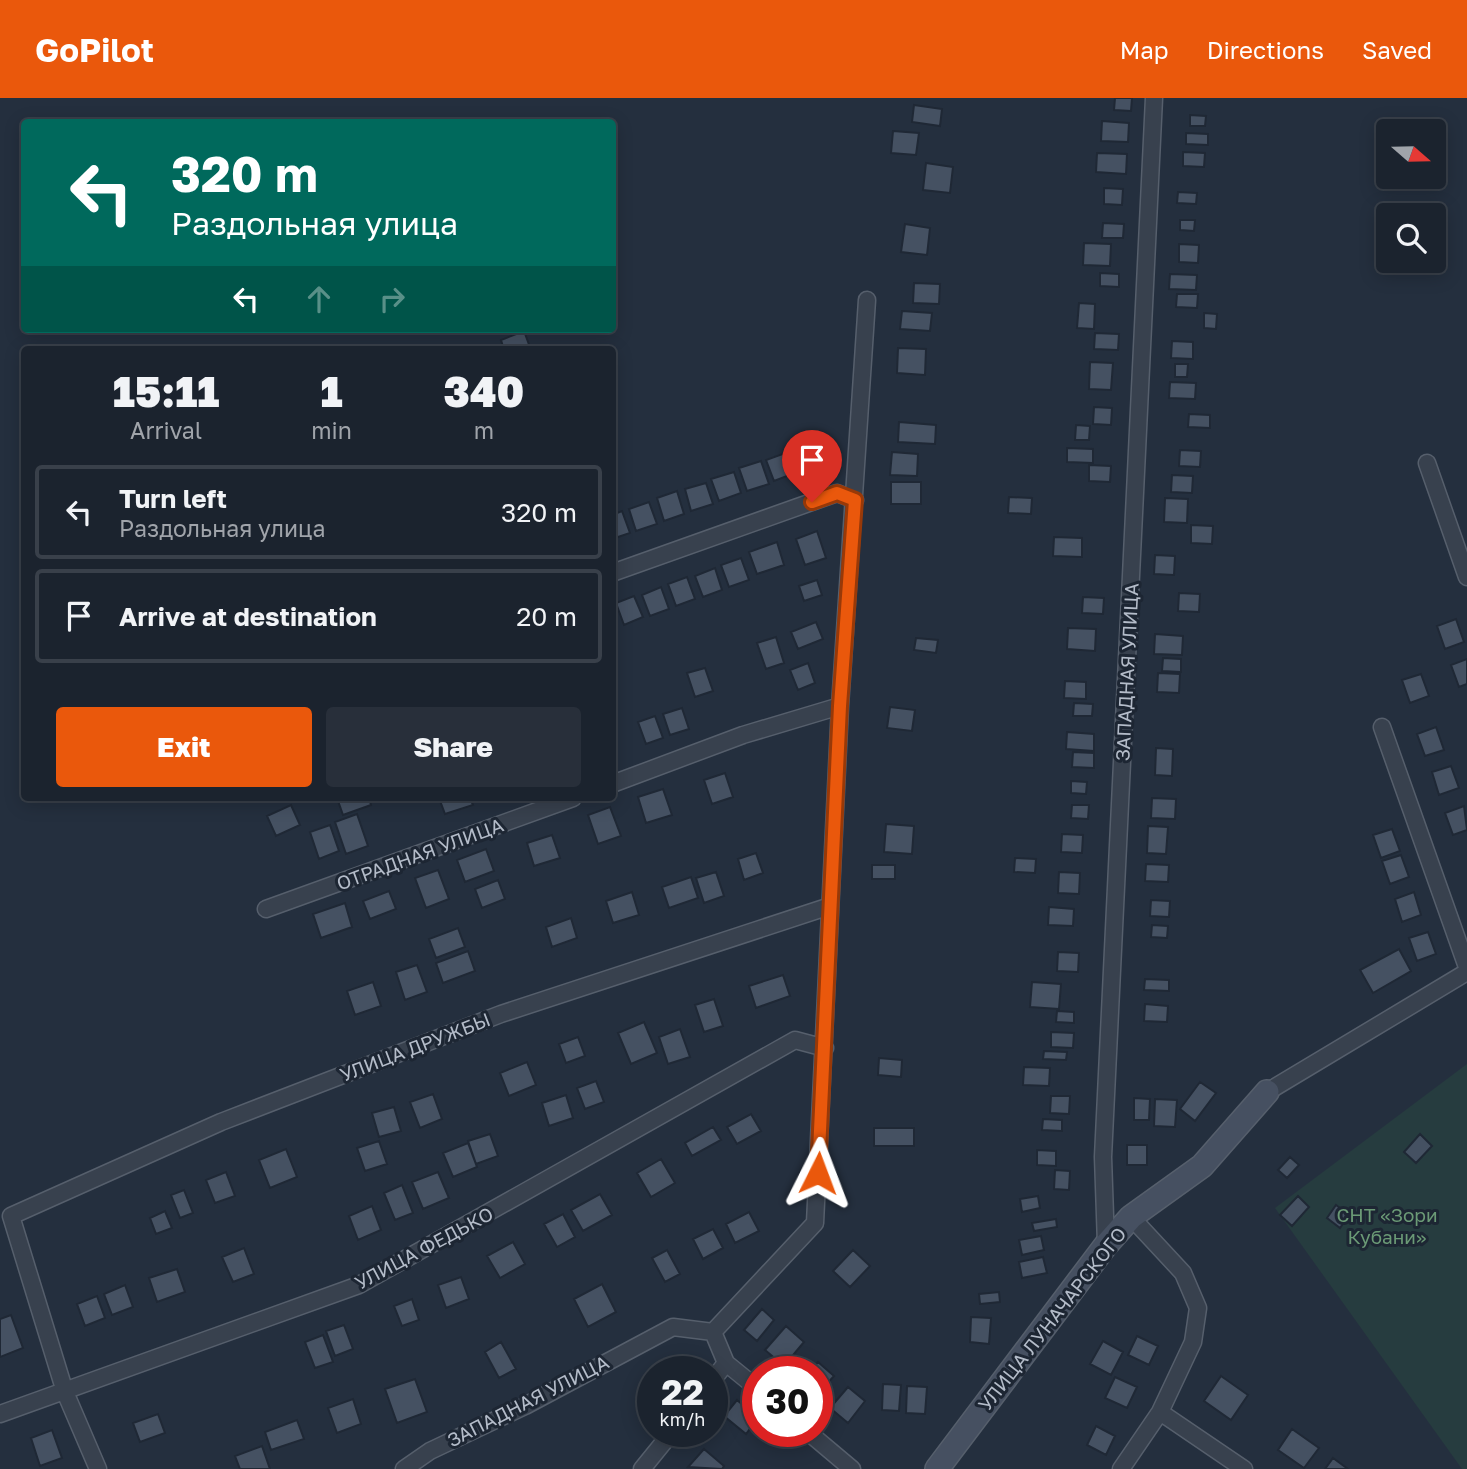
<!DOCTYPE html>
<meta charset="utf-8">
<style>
:root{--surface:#1b232e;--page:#282f3a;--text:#f1f3f6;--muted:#a0a4aa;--line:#39404a;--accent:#ea580c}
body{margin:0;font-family:"Golos Text",sans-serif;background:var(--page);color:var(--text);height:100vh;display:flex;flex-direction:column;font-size:26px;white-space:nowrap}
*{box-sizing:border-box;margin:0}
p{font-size:23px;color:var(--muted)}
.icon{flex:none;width:38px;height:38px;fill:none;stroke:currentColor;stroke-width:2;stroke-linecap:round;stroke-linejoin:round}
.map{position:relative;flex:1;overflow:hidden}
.drawer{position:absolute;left:21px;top:248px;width:595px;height:455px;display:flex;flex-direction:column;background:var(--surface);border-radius:7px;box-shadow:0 4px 18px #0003,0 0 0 2px var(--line)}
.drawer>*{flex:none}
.top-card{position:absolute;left:21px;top:21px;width:595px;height:214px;border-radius:7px;box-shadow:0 4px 18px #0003,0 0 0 2px var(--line);background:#00695c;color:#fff;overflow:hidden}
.needle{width:46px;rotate:110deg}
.tools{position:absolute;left:1376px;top:21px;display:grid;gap:14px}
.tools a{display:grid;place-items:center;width:70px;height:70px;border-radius:7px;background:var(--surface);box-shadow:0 4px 18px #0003,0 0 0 2px var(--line);font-size:35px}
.speed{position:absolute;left:637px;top:1258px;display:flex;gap:14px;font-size:35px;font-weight:700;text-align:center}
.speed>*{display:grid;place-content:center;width:91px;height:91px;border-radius:50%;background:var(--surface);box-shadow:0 4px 18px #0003,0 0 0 2px var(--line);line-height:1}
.speed small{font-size:18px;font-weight:400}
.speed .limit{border:10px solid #d22;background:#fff;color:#111}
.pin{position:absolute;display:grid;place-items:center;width:60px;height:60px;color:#fff;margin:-72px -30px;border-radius:50% 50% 50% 0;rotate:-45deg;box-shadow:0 0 7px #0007}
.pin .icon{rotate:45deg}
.me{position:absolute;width:77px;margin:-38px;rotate:3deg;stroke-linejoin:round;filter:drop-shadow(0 0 5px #0008)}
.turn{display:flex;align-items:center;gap:24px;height:147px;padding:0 35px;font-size:32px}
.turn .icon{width:91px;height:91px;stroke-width:2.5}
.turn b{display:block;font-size:49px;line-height:60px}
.lanes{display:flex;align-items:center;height:66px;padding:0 35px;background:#0003;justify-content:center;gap:35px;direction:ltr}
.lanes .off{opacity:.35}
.eta{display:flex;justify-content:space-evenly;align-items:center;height:119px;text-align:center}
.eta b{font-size:42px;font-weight:800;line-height:49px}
.button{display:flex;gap:14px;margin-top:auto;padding:14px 35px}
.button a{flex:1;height:80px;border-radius:7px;background:var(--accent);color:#fff;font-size:28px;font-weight:800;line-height:80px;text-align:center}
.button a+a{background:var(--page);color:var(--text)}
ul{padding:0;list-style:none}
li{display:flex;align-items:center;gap:21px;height:94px;margin:0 14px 10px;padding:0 21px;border:4px solid var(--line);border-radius:7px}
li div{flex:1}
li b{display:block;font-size:26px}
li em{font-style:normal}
header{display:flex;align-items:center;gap:42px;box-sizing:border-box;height:98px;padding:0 35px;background:var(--accent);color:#fff}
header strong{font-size:33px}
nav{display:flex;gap:38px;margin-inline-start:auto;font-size:24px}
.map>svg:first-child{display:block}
.green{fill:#263c3f}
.building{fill:#455162;stroke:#1f2835;stroke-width:2}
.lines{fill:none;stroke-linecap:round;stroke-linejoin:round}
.street-casing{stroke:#565f6c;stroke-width:19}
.secondary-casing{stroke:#565f6c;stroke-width:26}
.street{stroke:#38414e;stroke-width:16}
.secondary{stroke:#465061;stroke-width:23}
.route-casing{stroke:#983908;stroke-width:18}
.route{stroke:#ea580c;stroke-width:12}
.labels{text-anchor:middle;stroke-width:6;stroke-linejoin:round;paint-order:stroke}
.street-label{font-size:19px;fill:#b4bcc9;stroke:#1d2633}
.park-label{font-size:19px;fill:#6b9a76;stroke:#1d2633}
</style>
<header>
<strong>GoPilot</strong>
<nav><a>Map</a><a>Directions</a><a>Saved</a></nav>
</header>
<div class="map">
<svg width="1467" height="1371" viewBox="0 0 1467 1371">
<rect width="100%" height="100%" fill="#242f3e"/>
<path class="green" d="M 1467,966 L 1467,1371 L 1462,1371 L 1275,1110 Z"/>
<path class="building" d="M 1115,0 L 1132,0 L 1131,13 L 1114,12 Z
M 914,7 L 942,11 L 940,28 L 912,24 Z
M 1190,17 L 1206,18 L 1205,28 L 1190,28 Z
M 1102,23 L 1129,25 L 1128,44 L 1101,43 Z
M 893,33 L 919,35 L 916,57 L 891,55 Z
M 1186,35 L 1208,36 L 1208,47 L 1186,46 Z
M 1183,54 L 1205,55 L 1204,69 L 1183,68 Z
M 1097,55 L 1127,56 L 1126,76 L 1096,74 Z
M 926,65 L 953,69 L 950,95 L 923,92 Z
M 1104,90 L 1123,91 L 1122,107 L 1104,106 Z
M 1178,94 L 1197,95 L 1196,106 L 1177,105 Z
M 1180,122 L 1195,122 L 1194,133 L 1180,132 Z
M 1103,125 L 1124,126 L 1123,140 L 1102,140 Z
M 905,126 L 930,130 L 927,157 L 901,154 Z
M 1084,145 L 1111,146 L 1110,168 L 1083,167 Z
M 1179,146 L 1199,147 L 1198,165 L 1179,164 Z
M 1100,175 L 1119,176 L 1119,189 L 1100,188 Z
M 1170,176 L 1197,177 L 1196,192 L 1169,191 Z
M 914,185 L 940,186 L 939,206 L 913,205 Z
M 1177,196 L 1198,196 L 1197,210 L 1176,209 Z
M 1079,205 L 1095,206 L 1094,231 L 1077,230 Z
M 902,213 L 932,215 L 930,233 L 900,231 Z
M 1204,215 L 1217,216 L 1216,231 L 1204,230 Z
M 524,233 L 531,252 L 504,252 L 501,242 Z
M 1095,235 L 1119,236 L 1118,252 L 1094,251 Z
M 1172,243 L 1193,244 L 1193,261 L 1171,260 Z
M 898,250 L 926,251 L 925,277 L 897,275 Z
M 1090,264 L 1113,265 L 1111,292 L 1089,291 Z
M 1175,266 L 1188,266 L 1187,279 L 1175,279 Z
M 1170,284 L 1196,285 L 1195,301 L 1169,300 Z
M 1094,309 L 1112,310 L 1111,327 L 1093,326 Z
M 1189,316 L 1210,317 L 1210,330 L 1188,329 Z
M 899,324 L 936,327 L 935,346 L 898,344 Z
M 1076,327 L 1090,328 L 1089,342 L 1075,342 Z
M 1067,350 L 1093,351 L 1093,365 L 1067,364 Z
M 1180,352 L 1201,353 L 1200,369 L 1179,368 Z
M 788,354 L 795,375 L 774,383 L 766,362 Z
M 892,354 L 918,356 L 917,378 L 890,377 Z
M 761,363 L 769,386 L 747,393 L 739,370 Z
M 1089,367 L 1111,368 L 1110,384 L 1089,383 Z
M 734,374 L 741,395 L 719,403 L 711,381 Z
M 1172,377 L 1193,378 L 1192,395 L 1171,394 Z
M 891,384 L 921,384 L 921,406 L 891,406 Z
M 706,385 L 713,406 L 691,413 L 685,391 Z
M 677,393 L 684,416 L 664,423 L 657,400 Z
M 1009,399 L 1032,400 L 1031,416 L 1008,415 Z
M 1165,400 L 1188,401 L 1187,425 L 1164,424 Z
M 649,404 L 657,426 L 636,433 L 629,411 Z
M 622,413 L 630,435 L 612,441 L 612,417 Z
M 1191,427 L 1213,428 L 1212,446 L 1191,445 Z
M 817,433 L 826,460 L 805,467 L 796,441 Z
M 1054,439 L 1082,440 L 1082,459 L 1053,458 Z
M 777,444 L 784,467 L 757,476 L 749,454 Z
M 1155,457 L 1175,458 L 1174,477 L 1154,476 Z
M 741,460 L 749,482 L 729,489 L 721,467 Z
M 715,470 L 722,492 L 703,499 L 695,478 Z
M 687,479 L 695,501 L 676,508 L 668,486 Z
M 817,482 L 822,497 L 804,503 L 799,488 Z
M 661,489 L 669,511 L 650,518 L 642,497 Z
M 1179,495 L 1200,496 L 1199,514 L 1178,513 Z
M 634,498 L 643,519 L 624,527 L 616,505 Z
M 1083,499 L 1104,500 L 1103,516 L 1082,515 Z
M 1456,521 L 1464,544 L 1445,551 L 1437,528 Z
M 816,524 L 823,541 L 798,551 L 791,534 Z
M 1068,530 L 1096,531 L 1095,553 L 1067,551 Z
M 1155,536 L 1183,538 L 1182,557 L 1154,556 Z
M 776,539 L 784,565 L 766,571 L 757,545 Z
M 916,540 L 938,542 L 936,555 L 914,552 Z
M 1163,560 L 1181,561 L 1181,574 L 1162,573 Z
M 1467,561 L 1467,586 L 1459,589 L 1451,567 Z
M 808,565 L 815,585 L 798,592 L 790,572 Z
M 705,570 L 713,593 L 695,599 L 687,575 Z
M 1158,575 L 1180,576 L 1179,595 L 1157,594 Z
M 1421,576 L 1429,598 L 1410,605 L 1402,582 Z
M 1065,583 L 1086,584 L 1086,601 L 1064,600 Z
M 1074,605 L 1093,606 L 1092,618 L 1073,618 Z
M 890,609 L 915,612 L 912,633 L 887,630 Z
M 682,610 L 689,631 L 670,637 L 663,616 Z
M 655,618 L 663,640 L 646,646 L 638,624 Z
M 1436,629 L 1444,652 L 1425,658 L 1417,636 Z
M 1067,634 L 1094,636 L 1094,653 L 1066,651 Z
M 1156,650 L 1173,651 L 1172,678 L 1155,677 Z
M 1073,654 L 1094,655 L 1094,670 L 1072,669 Z
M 1451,668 L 1459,690 L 1439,697 L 1432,674 Z
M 725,675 L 733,699 L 712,706 L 704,682 Z
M 1071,683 L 1087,684 L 1086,696 L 1071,695 Z
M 663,691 L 672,717 L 646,725 L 638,699 Z
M 337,700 L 369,700 L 371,707 L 343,717 Z
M 439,700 L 470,700 L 473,707 L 445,716 Z
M 1152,700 L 1176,701 L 1175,721 L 1151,720 Z
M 291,707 L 300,727 L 276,738 L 267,718 Z
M 1072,707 L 1089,707 L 1088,721 L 1071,720 Z
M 1464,708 L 1467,732 L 1453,737 L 1445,715 Z
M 610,709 L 621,738 L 598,746 L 588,717 Z
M 357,716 L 368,748 L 346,756 L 335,724 Z
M 886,726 L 914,728 L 912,756 L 884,754 Z
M 330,727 L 339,753 L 319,761 L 310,734 Z
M 1148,728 L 1168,729 L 1166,756 L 1147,755 Z
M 1392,731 L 1400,753 L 1381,760 L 1373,737 Z
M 1062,736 L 1083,737 L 1082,755 L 1061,754 Z
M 552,737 L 560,760 L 534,768 L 527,745 Z
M 486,751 L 494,773 L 465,784 L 457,762 Z
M 756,755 L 763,775 L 744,782 L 738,761 Z
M 1401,757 L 1409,779 L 1390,786 L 1382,763 Z
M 1015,760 L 1036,761 L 1035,775 L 1014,774 Z
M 1146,766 L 1169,767 L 1168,784 L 1145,783 Z
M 872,767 L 895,767 L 895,781 L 872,781 Z
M 438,772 L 449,801 L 426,810 L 415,780 Z
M 716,774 L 724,798 L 704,805 L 696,780 Z
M 1059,774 L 1080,775 L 1079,796 L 1058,795 Z
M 691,779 L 698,800 L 669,810 L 662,789 Z
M 498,782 L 505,801 L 482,810 L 475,791 Z
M 389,793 L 396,811 L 370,821 L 363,803 Z
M 632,794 L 639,817 L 613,825 L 606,803 Z
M 1414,794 L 1421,817 L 1402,824 L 1395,801 Z
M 1151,802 L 1170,803 L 1169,819 L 1150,818 Z
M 345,805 L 352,829 L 321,840 L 313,816 Z
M 1049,809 L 1074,811 L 1073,828 L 1048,827 Z
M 571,820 L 577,840 L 552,849 L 546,829 Z
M 1152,827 L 1168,828 L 1167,840 L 1151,839 Z
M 458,830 L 465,849 L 436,860 L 429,841 Z
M 1428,834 L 1436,856 L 1417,863 L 1409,840 Z
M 1399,851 L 1411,873 L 1373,895 L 1360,872 Z
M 468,853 L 475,873 L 443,885 L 436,865 Z
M 1058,854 L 1079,855 L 1078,874 L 1057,873 Z
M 417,867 L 427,894 L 405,902 L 396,874 Z
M 783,877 L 790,898 L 756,910 L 749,888 Z
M 1145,881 L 1169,882 L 1169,893 L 1144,892 Z
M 373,884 L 381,908 L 355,917 L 347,893 Z
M 1032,884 L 1061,886 L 1059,911 L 1030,909 Z
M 714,901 L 723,928 L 704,934 L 695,907 Z
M 1145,906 L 1168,908 L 1167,924 L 1144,923 Z
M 1057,913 L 1074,914 L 1074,925 L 1056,924 Z
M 644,924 L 657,955 L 631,966 L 618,935 Z
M 680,931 L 690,959 L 668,966 L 659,939 Z
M 1051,934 L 1074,935 L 1073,950 L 1051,949 Z
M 578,939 L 585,958 L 566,965 L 559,946 Z
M 1044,953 L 1067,954 L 1066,962 L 1043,961 Z
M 879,960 L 902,962 L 901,979 L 878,977 Z
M 527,964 L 536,987 L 509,998 L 500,975 Z
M 1024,969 L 1050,970 L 1049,988 L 1023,987 Z
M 596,983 L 604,1004 L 585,1011 L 577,990 Z
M 1200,984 L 1216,995 L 1195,1023 L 1180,1011 Z
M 433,996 L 442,1021 L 420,1030 L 410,1004 Z
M 566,997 L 573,1020 L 549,1028 L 542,1005 Z
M 1051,998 L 1070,998 L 1069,1016 L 1050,1015 Z
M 1134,1000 L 1150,1001 L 1149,1022 L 1134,1022 Z
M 1155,1001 L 1177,1002 L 1175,1029 L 1154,1028 Z
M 394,1009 L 401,1033 L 379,1039 L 372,1015 Z
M 751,1016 L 761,1033 L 737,1046 L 727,1029 Z
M 1043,1021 L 1062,1022 L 1062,1033 L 1042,1032 Z
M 713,1029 L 721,1042 L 692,1058 L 685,1045 Z
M 874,1030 L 914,1030 L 914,1048 L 874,1048 Z
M 490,1036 L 498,1058 L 476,1066 L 468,1043 Z
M 1420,1036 L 1432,1048 L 1416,1065 L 1404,1054 Z
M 379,1043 L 387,1066 L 365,1073 L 357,1050 Z
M 468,1045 L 477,1069 L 453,1079 L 443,1055 Z
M 1127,1047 L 1147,1047 L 1147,1067 L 1127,1067 Z
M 286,1051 L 297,1079 L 270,1090 L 259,1062 Z
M 1037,1052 L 1056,1053 L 1056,1068 L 1037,1067 Z
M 1290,1059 L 1299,1067 L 1287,1080 L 1278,1072 Z
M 661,1061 L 675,1085 L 651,1099 L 637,1075 Z
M 1055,1072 L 1070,1073 L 1069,1092 L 1054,1091 Z
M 226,1074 L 235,1098 L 215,1105 L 206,1082 Z
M 438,1074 L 449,1100 L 423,1111 L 412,1084 Z
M 402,1087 L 413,1115 L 395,1122 L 384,1095 Z
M 184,1092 L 193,1115 L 180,1120 L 171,1097 Z
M 600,1096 L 612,1117 L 583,1133 L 571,1112 Z
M 1038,1098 L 1040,1110 L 1022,1114 L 1020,1101 Z
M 1298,1098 L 1309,1109 L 1292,1128 L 1280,1117 Z
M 1336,1107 L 1349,1117 L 1340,1130 L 1327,1120 Z
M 372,1108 L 381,1132 L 358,1142 L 349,1118 Z
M 165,1113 L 172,1130 L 156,1136 L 150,1120 Z
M 749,1114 L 759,1133 L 735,1145 L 726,1126 Z
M 563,1116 L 575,1139 L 557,1149 L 544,1126 Z
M 1056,1121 L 1057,1129 L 1034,1133 L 1032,1125 Z
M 713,1131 L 723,1150 L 703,1161 L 693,1141 Z
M 1041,1138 L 1044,1152 L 1022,1157 L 1019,1142 Z
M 513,1144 L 525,1166 L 500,1180 L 487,1158 Z
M 244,1150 L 254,1176 L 233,1184 L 222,1159 Z
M 667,1152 L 680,1176 L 665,1184 L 652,1160 Z
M 853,1152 L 870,1168 L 850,1189 L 833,1173 Z
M 1043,1159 L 1047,1175 L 1022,1180 L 1019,1164 Z
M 177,1171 L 185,1194 L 157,1204 L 149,1180 Z
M 461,1179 L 469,1201 L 446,1210 L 438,1187 Z
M 602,1186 L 616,1214 L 588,1229 L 574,1201 Z
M 125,1187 L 133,1209 L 112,1217 L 104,1196 Z
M 999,1194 L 1000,1204 L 980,1206 L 979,1196 Z
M 97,1198 L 105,1220 L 85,1228 L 77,1206 Z
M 412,1201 L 419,1222 L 402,1228 L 394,1208 Z
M 762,1211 L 774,1222 L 757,1243 L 744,1232 Z
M 11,1217 L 23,1250 L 0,1259 L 0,1221 Z
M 971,1219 L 991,1220 L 989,1246 L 970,1244 Z
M 344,1227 L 353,1251 L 335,1258 L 326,1233 Z
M 786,1228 L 804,1244 L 784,1268 L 765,1252 Z
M 323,1237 L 333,1264 L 315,1270 L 305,1244 Z
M 1137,1238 L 1158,1248 L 1149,1267 L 1128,1257 Z
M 1103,1243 L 1123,1254 L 1111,1277 L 1090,1266 Z
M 501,1244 L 516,1271 L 499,1280 L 485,1254 Z
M 818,1264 L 834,1278 L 817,1297 L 817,1274 L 810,1274 Z
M 1221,1278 L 1248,1297 L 1231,1322 L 1204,1303 Z
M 1115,1279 L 1137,1289 L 1127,1310 L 1105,1300 Z
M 415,1281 L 427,1314 L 397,1325 L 385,1291 Z
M 883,1286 L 901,1287 L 899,1313 L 882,1312 Z
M 907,1288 L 927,1289 L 925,1316 L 906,1315 Z
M 848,1289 L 865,1303 L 848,1325 L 830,1310 Z
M 353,1301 L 361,1326 L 337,1335 L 328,1310 Z
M 737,1302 L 758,1320 L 746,1336 L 724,1318 Z
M 158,1316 L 165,1335 L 140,1344 L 133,1325 Z
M 297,1322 L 304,1341 L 271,1352 L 265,1334 Z
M 1096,1328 L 1115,1338 L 1106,1357 L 1087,1347 Z
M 1292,1331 L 1319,1350 L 1304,1370 L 1278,1352 Z
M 52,1332 L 62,1360 L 40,1368 L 31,1340 Z
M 262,1348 L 270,1371 L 240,1371 L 235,1358 Z
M 704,1351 L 724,1368 L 722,1371 L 688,1369 Z
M 1333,1360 L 1348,1371 L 1325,1371 Z"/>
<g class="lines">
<defs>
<path id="street" d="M 1427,365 L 1467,479
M 612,475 L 837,395 L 855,402
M 1382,629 L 1467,869
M 612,686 L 743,637 L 840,608
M 266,811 L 573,700
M 1267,994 L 1467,874
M 1106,1147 L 1103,1059 L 1154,0
M 713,1234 L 726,1265 L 758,1291
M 712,1283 L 726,1265
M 1160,1314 L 1244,1371
M 0,1316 L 359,1187 L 795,942 L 825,950
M 808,1334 L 852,1371
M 98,1371 L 65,1294 L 11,1118 L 221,1024 L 501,916 L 830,808
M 404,1371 L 430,1353 L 525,1308 L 673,1229 L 713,1234 L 815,1125 L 840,608 L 867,202
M 642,1371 L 672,1334
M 1121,1371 L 1160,1314 L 1193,1244 L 1198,1210 L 1183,1175 L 1131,1119"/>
<path id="secondary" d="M 937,1371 L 1106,1147 L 1131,1119 L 1202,1068 L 1267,994"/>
</defs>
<use href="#street" class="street-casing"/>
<use href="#secondary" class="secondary-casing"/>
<use href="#street" class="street"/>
<use href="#secondary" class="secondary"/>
</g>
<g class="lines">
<defs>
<path id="route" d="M 812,404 L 837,395 L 855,402 L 840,608 L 818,1075"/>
</defs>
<use href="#route" class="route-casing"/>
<use href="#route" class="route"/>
</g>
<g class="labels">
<g class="street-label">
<text transform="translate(1127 574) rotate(-87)" y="7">ЗАПАДНАЯ УЛИЦА</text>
<text transform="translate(420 756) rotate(-20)" y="7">ОТРАДНАЯ УЛИЦА</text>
<text transform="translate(415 949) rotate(-21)" y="7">УЛИЦА ДРУЖБЫ</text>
<text transform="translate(424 1150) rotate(-28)" y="7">УЛИЦА ФЕДЬКО</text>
<text transform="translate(1052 1221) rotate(-52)" y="7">УЛИЦА ЛУНАЧАРСКОГО</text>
<text transform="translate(528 1303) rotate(-27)" y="7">ЗАПАДНАЯ УЛИЦА</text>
</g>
<g class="park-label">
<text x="1387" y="1124">СНТ «Зори<tspan x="1387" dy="22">Кубани»</tspan></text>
</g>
</g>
</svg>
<div class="tools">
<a><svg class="needle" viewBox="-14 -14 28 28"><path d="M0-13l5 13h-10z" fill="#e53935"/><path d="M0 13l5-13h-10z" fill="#a0a4aa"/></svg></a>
<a><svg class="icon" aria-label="search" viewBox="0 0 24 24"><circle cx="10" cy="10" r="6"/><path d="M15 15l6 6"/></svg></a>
</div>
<div class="speed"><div>22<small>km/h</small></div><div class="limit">30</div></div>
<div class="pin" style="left:812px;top:404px;background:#d93025"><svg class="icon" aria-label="arrive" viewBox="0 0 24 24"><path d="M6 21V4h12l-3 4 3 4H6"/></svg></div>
<svg class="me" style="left:818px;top:1075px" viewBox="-20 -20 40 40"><path d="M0-17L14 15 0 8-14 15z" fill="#ea580c" stroke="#fff" stroke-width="4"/></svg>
<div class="top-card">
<div class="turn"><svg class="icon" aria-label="left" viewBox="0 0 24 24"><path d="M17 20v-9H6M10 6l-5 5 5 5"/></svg><div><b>320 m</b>Раздольная улица</div></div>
<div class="lanes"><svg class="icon" aria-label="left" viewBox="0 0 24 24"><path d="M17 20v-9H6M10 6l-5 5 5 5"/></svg><svg class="icon off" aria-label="ahead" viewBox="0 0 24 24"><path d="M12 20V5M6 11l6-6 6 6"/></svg><svg class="icon off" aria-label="right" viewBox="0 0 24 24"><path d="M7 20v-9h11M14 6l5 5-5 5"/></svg></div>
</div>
<section class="drawer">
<div class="eta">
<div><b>15:11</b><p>Arrival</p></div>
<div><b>1</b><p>min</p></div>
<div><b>340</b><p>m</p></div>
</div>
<ul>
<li><svg class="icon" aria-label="left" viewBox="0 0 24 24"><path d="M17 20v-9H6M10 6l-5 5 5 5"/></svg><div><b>Turn left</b><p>Раздольная улица</p></div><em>320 m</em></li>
<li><svg class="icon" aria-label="arrive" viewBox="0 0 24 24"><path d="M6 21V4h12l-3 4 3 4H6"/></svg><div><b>Arrive at destination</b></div><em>20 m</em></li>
</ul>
<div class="button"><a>Exit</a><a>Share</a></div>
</section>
</div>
